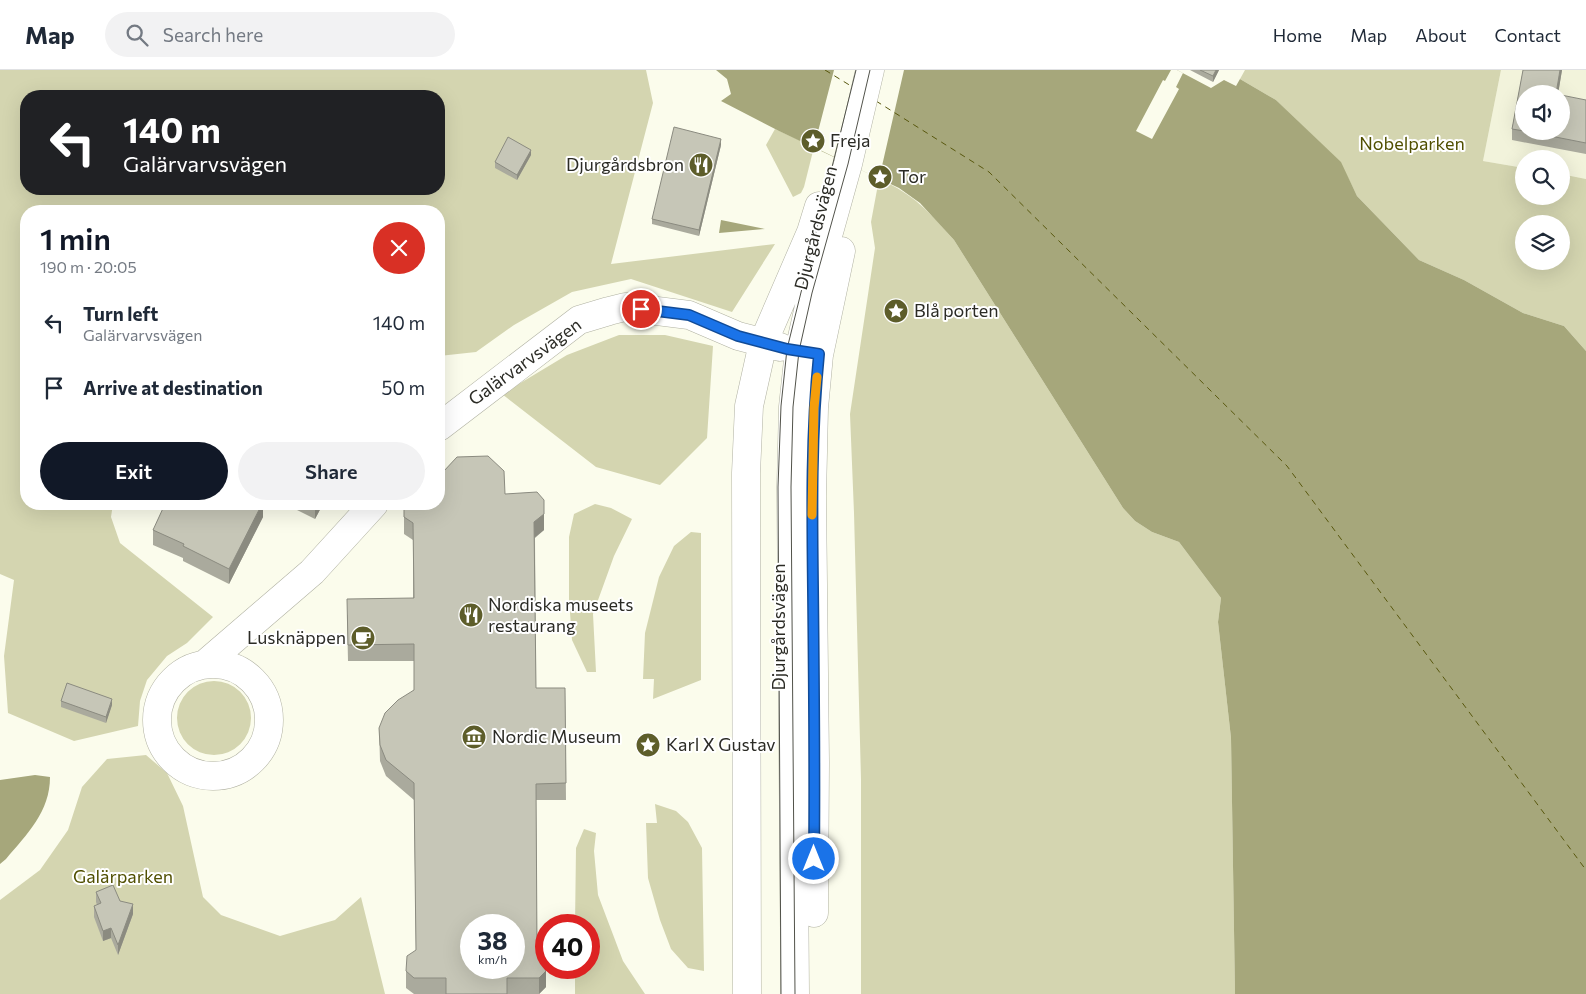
<!DOCTYPE html>
<meta charset="utf-8">
<style>
:root{--surface:#fff;--page:#f2f2f3;--text:#1f2937;--muted:#747a83;--line:#e0e1e3;--accent:#111827}
body{margin:0;font-family:Commissioner,sans-serif;background:var(--page);color:var(--text);height:100vh;display:flex;flex-direction:column;font-size:19px;white-space:nowrap}
*{box-sizing:border-box;margin:0}
p{font-size:16px;color:var(--muted)}
.icon{flex:none;width:28px;height:28px;fill:none;stroke:currentColor;stroke-width:2;stroke-linecap:round;stroke-linejoin:round}
.map{position:relative;flex:1;overflow:hidden}
.panel{position:absolute;left:20px;top:135px;width:425px;height:305px;display:flex;flex-direction:column;background:var(--surface);border-radius:20px;box-shadow:0 5px 20px #0002}
.panel>*{flex:none}
.hud{position:absolute;left:20px;top:20px;width:425px;height:105px;border-radius:20px;box-shadow:0 5px 20px #0002;background:#202124;color:#fff;overflow:hidden}
.tools{position:absolute;left:1515px;top:15px;display:grid;gap:10px}
.tools a{display:grid;place-items:center;width:55px;height:55px;border-radius:50%;background:var(--surface);box-shadow:0 5px 20px #0002;font-size:25px}
.speed{position:absolute;left:460px;top:844px;display:flex;gap:10px;font-size:25px;font-weight:700;text-align:center}
.speed>*{display:grid;place-content:center;width:65px;height:65px;border-radius:50%;background:var(--surface);box-shadow:0 5px 20px #0002;line-height:1}
.speed small{font-size:12px;font-weight:400}
.speed .limit{border:8px solid #d22;background:#fff;color:#111}
.pin{position:absolute;display:grid;place-items:center;width:42px;height:42px;color:#fff;margin:-21px;border:2px solid #fff;border-radius:50%;box-shadow:0 1px 5px #0007}
.me{position:absolute;width:55px;margin:-28px;rotate:0deg;stroke-linejoin:round;filter:drop-shadow(0 0 4px #0008)}
.turn{display:flex;align-items:center;gap:18px;height:105px;padding:0 20px;font-size:22px}
.turn .icon{width:65px;height:65px;stroke-width:2.5}
.turn b{display:block;font-size:35px;line-height:42px}
.round{display:grid;place-items:center;flex:none;width:52px;height:52px;border-radius:26px;background:var(--page)}
.overview{display:flex;align-items:center;justify-content:space-between;height:85px;padding:0 20px}
h1{font-size:30px;font-weight:600;line-height:38px;color:var(--accent)}
.button{display:flex;gap:10px;margin-top:auto;padding:10px 20px}
.button a{flex:1;height:58px;border-radius:30px;background:var(--accent);color:#fff;font-size:20px;font-weight:600;line-height:58px;text-align:center}
.button a+a{background:var(--page);color:var(--text)}
ul{padding:0;list-style:none}
li{display:flex;align-items:center;gap:15px;height:65px;padding:0 20px}
li div{flex:1}
li b{display:block;font-size:19px}
li em{font-style:normal}
header{display:flex;align-items:center;gap:30px;box-sizing:border-box;height:70px;padding:0 25px;background:var(--surface);border-bottom:1px solid var(--line)}
header strong{font-size:24px}
nav{display:flex;gap:28px;margin-inline-start:auto;font-size:18px}
.search{width:350px;height:45px;background:var(--page);display:flex;align-items:center;gap:12px;box-sizing:border-box;padding:0 18px;border-radius:28px;color:var(--muted);font-size:19px}
.map>svg:first-child{display:block}
.built{fill:#f2f3db;fill-rule:evenodd}
.green{fill:#d4d5b0;fill-rule:evenodd}
.water{fill:#a6a77b}
.pier{fill:#fbfcec}
.lines{fill:none;stroke-linecap:round;stroke-linejoin:round}
.ferry{stroke:#59580e;stroke-width:1;stroke-dasharray:6 5;stroke-linecap:butt}
.minor-casing{stroke:#b0b1a2;stroke-width:29}
.minor{stroke:#fff;stroke-width:28}
.tram{stroke:#51524a;stroke-width:1}
.wall{fill:#aaaa9d}
.shaded-wall{fill:#8b8b80}
.building{fill:#c6c6b7;stroke:#8b8b80;fill-rule:evenodd}
.route-casing{stroke:#114b97;stroke-width:12}
.route{stroke:#1a73e8;stroke-width:9}
.slow{stroke:#f59e0b;stroke-width:9}
.labels{text-anchor:middle;stroke-width:4;stroke-linejoin:round;paint-order:stroke}
.poi-label{font-size:18px;fill:#2b2b25;stroke:#fff;text-anchor:start}
.park-label{font-size:18px;fill:#504f00;stroke:#fff}
.street-label{font-size:18px;fill:#2b2b25;stroke:#fff}
</style>
<header>
<strong>Map</strong>
<div class="search"><svg class="icon" aria-label="search" viewBox="0 0 24 24"><circle cx="10" cy="10" r="6"/><path d="M15 15l6 6"/></svg>Search here</div>
<nav><a>Home</a><a>Map</a><a>About</a><a>Contact</a></nav>
</header>
<div class="map">
<svg width="1586" height="924" viewBox="0 0 1586 924">
<rect width="100%" height="100%" fill="#fbfcec"/>
<path class="built" d="M 1501,0 L 1586,0 L 1586,109 L 1561,104 L 1561,89 L 1524,89 L 1524,98 L 1483,91 ZM 1524,24 L 1561,24 L 1561,61 L 1524,61 Z"/>
<path class="green" d="M 0,0 L 646,0 L 653,33 L 611,194 L 775,174 L 732,242 L 631,209 L 572,222 L 514,255 L 476,282 L 439,286 L 439,141 L 26,141 L 26,434 L 113,434 L 111,447 L 120,473 L 213,547 L 187,573 L 167,586 L 147,610 L 140,631 L 138,656 L 74,671 L 8,643 L 4,586 L 14,510 L 0,504 ZM 26,26 L 439,26 L 439,119 L 26,119 Z
M 1245,0 L 1501,0 L 1483,91 L 1524,98 L 1524,126 L 1561,126 L 1561,104 L 1586,109 L 1586,281 L 1564,256 L 1523,243 L 1464,210 L 1419,190 L 1357,126 L 1340,92 L 1276,30 L 1240,9 ZM 1524,154 L 1561,154 L 1561,191 L 1524,191 Z
M 775,59 L 814,77 L 804,117 L 801,123 L 793,127 L 766,75 Z
M 879,109 C 915,125 928,141 954,170 L 1123,438 L 1135,451 L 1152,462 L 1179,472 L 1221,528 L 1218,552 L 1231,668 L 1235,924 L 861,924 L 861,709 L 854,443 L 850,344 L 875,178 L 871,152 Z
M 619,265 L 665,265 L 713,276 L 707,368 L 660,415 L 596,397 L 502,324 L 567,285 Z
M 595,434 L 611,438 L 632,449 L 614,486 L 593,544 L 596,602 L 587,602 L 572,570 L 569,529 L 569,467 L 574,444 Z
M 691,462 L 701,463 L 701,610 L 653,629 L 654,609 L 643,609 L 645,563 L 659,507 L 674,476 Z
M177 648a37 37 0 1 1 74 0a37 37 0 1 1-74 0Z
M 146,685 L 167,703 L 183,736 L 203,827 L 221,845 L 280,866 L 335,850 L 361,827 L 385,924 L 0,924 L 0,830 L 40,800 L 68,760 L 82,717 L 107,689 Z
M 655,734 L 676,741 L 688,752 L 702,778 L 704,901 L 688,898 L 671,879 L 660,850 L 648,808 L 646,753 L 657,753 Z
M 584,759 L 596,763 L 594,781 L 598,825 L 623,891 L 645,924 L 575,924 L 575,898 L 589,898 L 589,855 L 575,855 L 576,778 Z"/>
<path class="water" d="M 716,0 L 1177,0 L 1211,18 L 1224,10 L 1236,16 L 1240,9 L 1276,30 L 1341,92 L 1357,126 L 1419,190 L 1464,210 L 1523,243 L 1564,256 L 1586,281 L 1586,924 L 1235,924 L 1231,668 L 1218,552 L 1221,528 L 1179,472 L 1152,462 L 1135,451 L 1123,438 L 954,170 L 920,133 L 899,118 L 779,61 L 721,31 L 731,24 L 727,9 Z
M 721,150 L 765,159 L 719,163 Z
M 35,705 L 50,707 C 50,742 27,764 6,789 L 0,794 L 0,710 Z"/>
<path class="pier" d="M 834,0 L 904,0 L 879,109 L 814,77 Z
M 1171,0 L 1177,0 L 1183,3 L 1176,17 L 1179,19 L 1152,69 L 1136,61 L 1163,10 L 1165,11 Z"/>
<g class="lines">
<path class="ferry" d="M 825,0 L 851,16
M 876,31 L 989,102 L 1287,396 L 1586,800"/>
<defs>
<path id="minor" d="M 439,357 L 579,250 L 609,241 L 625,237 L 689,245 L 738,266 L 780,277
M 205,594 L 312,502 L 374,434
M157 650a56 56 0 1 1 112 0a56 56 0 1 1-112 0Z
M 814,843 L 815,692 L 812,426 L 814,338 L 819,285 L 841,181
M 747,924 L 746,403 L 749,336 L 763,273 L 811,162 L 819,136
M 795,924 L 791,417 L 793,337 L 799,281 L 812,223 L 848,94 L 870,0"/>
</defs>
<use href="#minor" class="minor-casing"/>
<use href="#minor" class="minor"/>
<path class="tram" d="M 781,924 L 778,417 L 781,336 L 787,279 L 856,0
M 795,924 L 791,417 L 793,337 L 799,281 L 812,223 L 848,94 L 870,0"/>
</g>
<path class="wall" d="M 1190,0 L 1219,0 L 1213,12 Z
M 1523,0 L 1562,0 L 1558,24 L 1524,24 L 1586,30 L 1586,84 L 1512,70 L 1512,59 Z
M 721,75 L 699,166 L 652,154 L 652,149 Z
M 531,85 L 517,110 L 495,98 L 495,92 Z
M 505,424 L 544,460 L 535,468 L 536,618 L 565,618 L 566,730 L 536,730 L 537,879 L 546,917 L 539,924 L 414,924 L 406,918 L 406,901 L 416,880 L 414,730 L 386,706 L 380,691 L 379,658 L 414,620 L 414,591 L 348,591 L 347,545 L 413,528 L 413,470 L 404,464 L 404,434 Z
M 263,434 L 263,447 L 229,514 L 183,491 L 183,488 L 153,475 L 153,460 Z
M 291,434 L 323,434 L 315,449 L 291,437 Z
M 61,631 L 112,635 L 106,653 L 61,637 Z
M 96,822 L 120,831 L 133,844 L 118,885 L 111,868 L 103,871 L 94,847 L 94,836 L 97,835 L 96,832 Z"/>
<path class="shaded-wall" d="M 1216,0 L 1219,0 L 1213,12 L 1213,6 Z
M 1560,0 L 1562,0 L 1558,24 L 1556,24 Z
M 721,69 L 721,75 L 699,166 L 699,160 Z
M 531,80 L 531,85 L 517,110 L 517,105 Z
M 544,430 L 544,460 L 534,468 L 534,452 Z
M 262,434 L 263,434 L 263,447 L 229,514 L 229,499 Z
M 315,434 L 323,434 L 315,449 Z
M 112,629 L 112,635 L 106,653 L 106,647 Z
M 133,834 L 133,844 L 118,885 L 118,875 Z
M 111,858 L 111,868 L 103,871 L 103,861 Z
M 546,901 L 546,917 L 539,924 L 539,908 Z"/>
<path class="building" d="M 1200,0 L 1216,0 L 1213,6 Z
M 1523,0 L 1560,0 L 1556,24 L 1524,24 L 1524,61 L 1512,59 Z
M 1561,25 L 1586,30 L 1586,73 L 1525,61 L 1561,61 Z
M 674,57 L 721,69 L 699,160 L 652,149 Z
M 508,67 L 531,80 L 517,105 L 495,92 Z
M 488,386 L 504,401 L 505,424 L 537,422 L 544,430 L 544,444 L 534,452 L 536,618 L 565,618 L 566,713 L 536,714 L 537,879 L 546,886 L 546,901 L 539,908 L 507,908 L 507,924 L 446,924 L 446,908 L 414,908 L 406,901 L 407,886 L 416,880 L 414,713 L 386,690 L 380,675 L 379,658 L 385,643 L 398,630 L 414,620 L 414,574 L 348,575 L 347,529 L 414,528 L 413,453 L 404,447 L 404,434 L 439,434 L 439,425 L 443,425 L 443,402 L 457,387 ZM 471,855 L 514,855 L 514,898 L 471,898 Z
M 165,434 L 262,434 L 229,499 L 183,476 L 184,474 L 153,460 Z
M 67,613 L 112,629 L 106,647 L 61,631 Z
M 113,815 L 120,831 L 133,834 L 118,875 L 111,858 L 103,861 L 94,836 L 101,833 L 96,822 Z"/>
<g class="lines">
<defs>
<path id="route" d="M 641,239 L 689,245 L 738,266 L 787,279 L 819,284 C 811,363 812,441 813,519 C 814,609 815,699 814,789"/>
</defs>
<use href="#route" class="route-casing"/>
<use href="#route" class="route"/>
<path class="slow" d="M 812,445 L 814,338 L 817,307"/>
</g>
<defs>
<symbol id="sight-disc" viewBox="-11 -11 22 22"><circle r="9.5" fill="#5d5d2a" stroke="#fff"/><path d="M0-6L1.8-2.2L6-1.7L2.9 1.2L3.7 5.4L0 3.3L-3.7 5.4L-2.9 1.2L-6-1.7L-1.8-2.2Z" fill="#fff"/></symbol>
<symbol id="restaurant-disc" viewBox="-11 -11 22 22"><circle r="9.5" fill="#5d5d2a" stroke="#fff"/><path d="M-5-6h1v4h1v-4h1v4h1v-4h1v5L-1.5 .5V6h-2V.5L-5-1ZM5-6V6H3V1.5H1.5Q1.5-4 5-6Z" fill="#fff"/></symbol>
<symbol id="cafe-disc" viewBox="-11 -11 22 22"><circle r="9.5" fill="#5d5d2a" stroke="#fff"/><path d="M-5.5-4.5H6V0H3Q3 3.5 0 3.5H-2.5Q-5.5 3.5-5.5 0ZM3-3.2v2h1.7v-2ZM-6 4.5H4V6H-6Z" fill="#fff"/></symbol>
<symbol id="museum-disc" viewBox="-11 -11 22 22"><circle r="9.5" fill="#5d5d2a" stroke="#fff"/><path d="M0-6L6-3V-2H-6V-3ZM-5-1h2V3h-2ZM-1-1h2V3h-2ZM3-1h2V3H3ZM-6 4H6V6H-6Z" fill="#fff"/></symbol>
</defs>
<g fill-rule="evenodd">
<use href="#sight-disc" x="799" y="57" width="28" height="28"/>
<use href="#restaurant-disc" x="687" y="81" width="28" height="28"/>
<use href="#sight-disc" x="866" y="93" width="28" height="28"/>
<use href="#sight-disc" x="882" y="227" width="28" height="28"/>
<use href="#restaurant-disc" x="457" y="531" width="28" height="28"/>
<use href="#cafe-disc" x="349" y="554" width="28" height="28"/>
<use href="#museum-disc" x="460" y="653" width="28" height="28"/>
<use href="#sight-disc" x="634" y="661" width="28" height="28"/>
</g>
<g class="labels">
<g class="poi-label">
<text x="830" y="77">Freja</text>
<text x="684" y="101" text-anchor="end">Djurgårdsbron</text>
<text x="898" y="113">Tor</text>
<text x="914" y="247">Blå porten</text>
<text x="488" y="541">Nordiska museets<tspan x="488" dy="21">restaurang</tspan></text>
<text x="346" y="574" text-anchor="end">Lusknäppen</text>
<text x="492" y="673">Nordic Museum</text>
<text x="666" y="681">Karl X Gustav</text>
</g>
<g class="park-label">
<text x="1412" y="80">Nobelparken</text>
<text x="123" y="813">Galärparken</text>
</g>
<g class="street-label">
<text transform="translate(816 158) rotate(-76)" y="6">Djurgårdsvägen</text>
<text transform="translate(525 292) rotate(-36)" y="6">Galärvarvsvägen</text>
<text transform="translate(779 557) rotate(-90)" y="6">Djurgårdsvägen</text>
</g>
</g>
</svg>
<div class="tools">
<a><svg class="icon" aria-label="sound" viewBox="0 0 24 24"><path d="M4 9h4l5-4v14l-5-4H4zM17 9q2 3 0 6"/></svg></a>
<a><svg class="icon" aria-label="search" viewBox="0 0 24 24"><circle cx="10" cy="10" r="6"/><path d="M15 15l6 6"/></svg></a>
<a><svg class="icon" aria-label="layers" viewBox="0 0 24 24"><path d="M12 4l9 5-9 5-9-5zM3 14l9 5 9-5"/></svg></a>
</div>
<div class="speed"><div>38<small>km/h</small></div><div class="limit">40</div></div>
<div class="pin" style="left:641px;top:239px;background:#d93025"><svg class="icon" aria-label="arrive" viewBox="0 0 24 24"><path d="M6 21V4h12l-3 4 3 4H6"/></svg></div>
<svg class="me" style="left:814px;top:789px" viewBox="-20 -20 40 40"><circle r="17" fill="#1a73e8" stroke="#fff" stroke-width="3"/><path d="M0-11L8 9 0 5-8 9z" fill="#fff"/></svg>
<div class="hud">
<div class="turn"><svg class="icon" aria-label="left" viewBox="0 0 24 24"><path d="M17 20v-9H6M10 6l-5 5 5 5"/></svg><div><b>140 m</b>Galärvarvsvägen</div></div>
</div>
<section class="panel">
<div class="overview"><div><h1>1 min</h1><p>190 m · 20:05</p></div><a class="round" style="background:#d93025;color:#fff"><svg class="icon" aria-label="close" viewBox="0 0 24 24"><path d="M6 6l12 12M18 6L6 18"/></svg></a></div>
<ul>
<li><svg class="icon" aria-label="left" viewBox="0 0 24 24"><path d="M17 20v-9H6M10 6l-5 5 5 5"/></svg><div><b>Turn left</b><p>Galärvarvsvägen</p></div><em>140 m</em></li>
<li><svg class="icon" aria-label="arrive" viewBox="0 0 24 24"><path d="M6 21V4h12l-3 4 3 4H6"/></svg><div><b>Arrive at destination</b></div><em>50 m</em></li>
</ul>
<div class="button"><a>Exit</a><a>Share</a></div>
</section>
</div>
